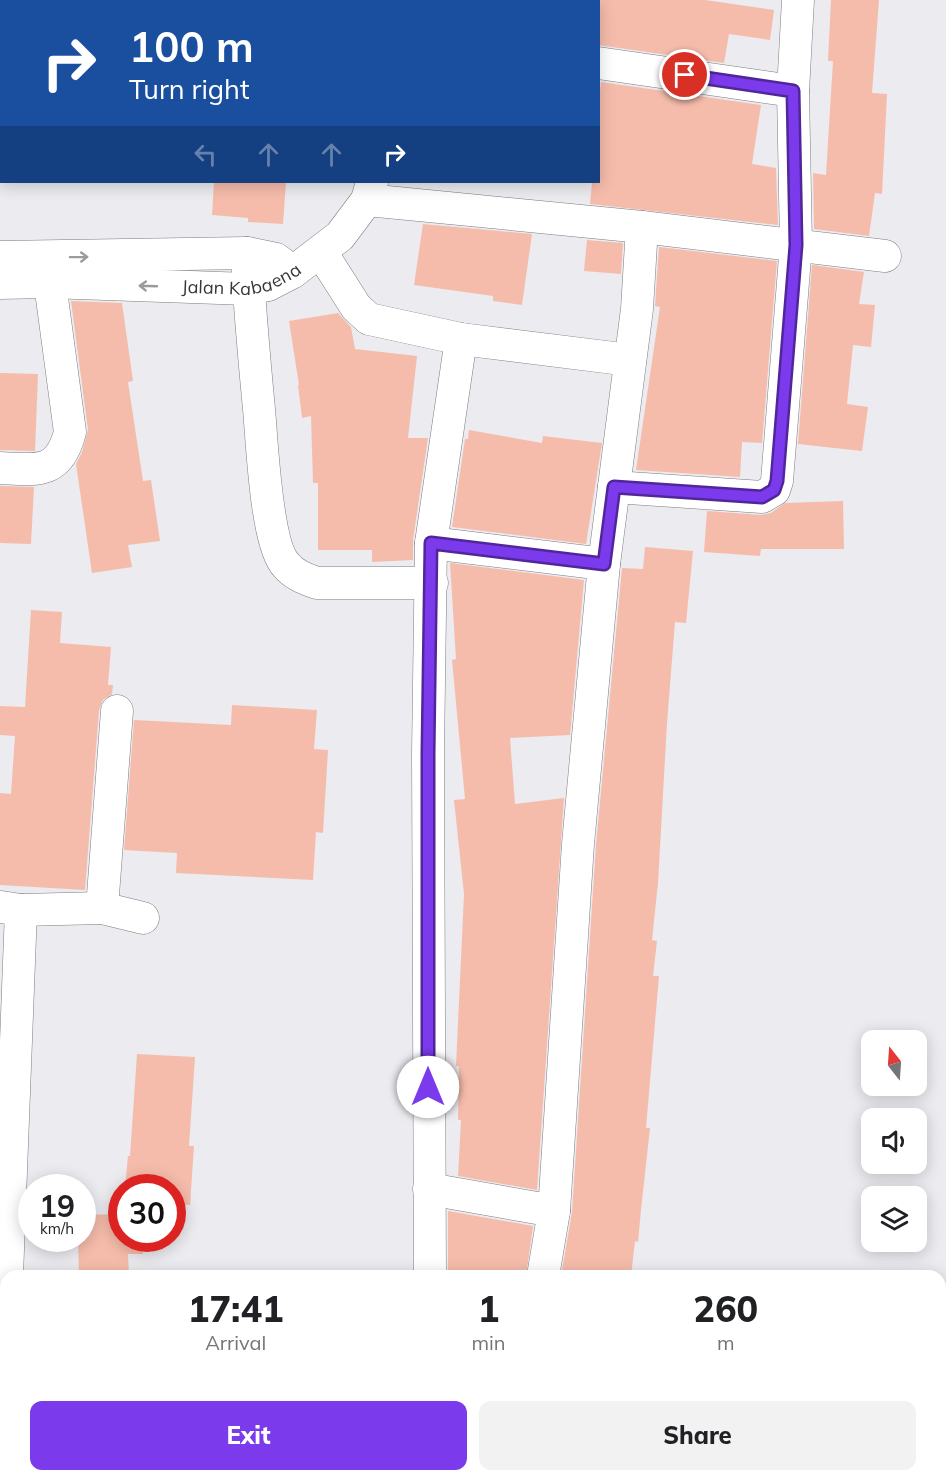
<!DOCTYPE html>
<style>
:root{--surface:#fff;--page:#f2f2f2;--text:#202124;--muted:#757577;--accent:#7c3aed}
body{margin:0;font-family:Mulish,sans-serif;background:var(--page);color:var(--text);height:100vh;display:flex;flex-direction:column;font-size:22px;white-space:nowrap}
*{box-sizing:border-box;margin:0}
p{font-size:20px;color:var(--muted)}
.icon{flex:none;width:33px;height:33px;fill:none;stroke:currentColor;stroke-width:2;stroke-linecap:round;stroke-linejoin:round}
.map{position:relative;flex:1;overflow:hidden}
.sheet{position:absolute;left:0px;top:1270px;width:946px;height:212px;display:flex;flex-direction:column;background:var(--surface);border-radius:18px 18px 0 0;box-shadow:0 3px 15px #0003}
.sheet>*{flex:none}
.top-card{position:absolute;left:0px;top:0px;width:600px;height:183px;box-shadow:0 3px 15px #0003;background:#1a4fa0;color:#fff;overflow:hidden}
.needle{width:39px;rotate:343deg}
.fabs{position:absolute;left:861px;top:1030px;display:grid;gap:12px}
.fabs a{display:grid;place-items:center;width:66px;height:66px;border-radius:12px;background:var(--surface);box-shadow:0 3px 15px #0003;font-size:30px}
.speed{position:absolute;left:18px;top:1174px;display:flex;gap:12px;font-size:30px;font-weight:700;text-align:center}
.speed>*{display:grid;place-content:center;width:78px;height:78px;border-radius:50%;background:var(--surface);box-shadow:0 3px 15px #0003;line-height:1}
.speed small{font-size:15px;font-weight:400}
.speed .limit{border:9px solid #d22;background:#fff;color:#111}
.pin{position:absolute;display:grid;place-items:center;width:51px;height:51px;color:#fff;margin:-26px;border:3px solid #fff;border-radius:50%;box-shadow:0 2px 6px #0007}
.me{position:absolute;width:66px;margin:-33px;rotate:0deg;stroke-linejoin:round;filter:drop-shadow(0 0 4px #0008)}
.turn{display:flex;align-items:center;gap:21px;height:126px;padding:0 30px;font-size:27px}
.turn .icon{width:78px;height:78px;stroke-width:2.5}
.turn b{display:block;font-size:42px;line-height:51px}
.lanes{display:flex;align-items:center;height:57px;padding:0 30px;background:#0003;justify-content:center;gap:30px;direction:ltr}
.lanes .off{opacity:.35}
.eta{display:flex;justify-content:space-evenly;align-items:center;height:102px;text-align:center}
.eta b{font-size:36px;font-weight:800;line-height:42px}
.cta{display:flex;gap:12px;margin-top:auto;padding:12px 30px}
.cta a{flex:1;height:69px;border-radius:12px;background:var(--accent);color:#fff;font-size:24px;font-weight:800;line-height:69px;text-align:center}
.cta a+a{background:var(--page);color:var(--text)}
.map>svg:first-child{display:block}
.building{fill:#f6bcab}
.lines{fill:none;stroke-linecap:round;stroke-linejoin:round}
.street-casing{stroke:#7d7d82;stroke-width:33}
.street{stroke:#fff;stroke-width:32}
.oneway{stroke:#9b9b9c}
.route-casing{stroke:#51269a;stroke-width:15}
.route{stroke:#7c3aed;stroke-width:10}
.labels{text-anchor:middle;stroke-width:4.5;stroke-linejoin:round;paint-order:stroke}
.street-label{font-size:18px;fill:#373739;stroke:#fff}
</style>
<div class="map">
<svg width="946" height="1481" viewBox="0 0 946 1481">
<rect width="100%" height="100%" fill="#ebebf0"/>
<path class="building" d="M 598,0 L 705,0 L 774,10 L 770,40 L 729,34 L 724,63 L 598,45 Z
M 831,0 L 879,0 L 872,93 L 887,94 L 882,194 L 875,193 L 869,236 L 814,229 L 813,173 L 826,175 L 833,61 L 828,61 Z
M 601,82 L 761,105 L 752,164 L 776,168 L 778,225 L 590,204 L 592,182 L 598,182 L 598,110 Z
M 214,182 L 286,182 L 283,224 L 248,222 L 248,218 L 212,215 Z
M 423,224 L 532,234 L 522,305 L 493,301 L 493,296 L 414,285 Z
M 587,240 L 623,243 L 621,274 L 584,271 Z
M 659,247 L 777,261 L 762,443 L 742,442 L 740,477 L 636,470 L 660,307 L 655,306 Z
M 812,265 L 864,272 L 859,304 L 875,305 L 871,347 L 853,345 L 847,404 L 868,407 L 862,451 L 798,444 Z
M 71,301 L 122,303 L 133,381 L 128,382 L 143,481 L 151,480 L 160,541 L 128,545 L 132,567 L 92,573 L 76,464 L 82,452 L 88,430 Z
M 338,313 L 351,327 L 355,349 L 417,356 L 408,438 L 428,438 L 413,540 L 413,560 L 372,562 L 372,550 L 318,550 L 318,483 L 313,483 L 311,416 L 302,418 L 298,385 L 299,385 L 289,321 Z
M 0,373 L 38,374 L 35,451 L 0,450 Z
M 469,430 L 542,443 L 543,436 L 602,443 L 586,544 L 452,527 L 465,439 L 468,439 Z
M 0,486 L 34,487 L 31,544 L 0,543 Z
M 843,501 L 844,549 L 761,549 L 760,556 L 704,552 L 707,511 L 761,515 L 771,513 L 785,503 Z
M 645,547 L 693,551 L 686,623 L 675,622 L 667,723 L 658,883 L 652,940 L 657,941 L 653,976 L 659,976 L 646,1128 L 650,1128 L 641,1210 L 638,1242 L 635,1241 L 631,1276 L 561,1276 L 572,1212 L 596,845 L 622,568 L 643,569 Z
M 450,563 L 584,580 L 570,735 L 510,738 L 515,804 L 564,798 L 537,1190 L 458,1176 L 461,1120 L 458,1120 L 459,1066 L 456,1066 L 464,894 L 454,800 L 465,799 L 452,660 L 456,659 Z
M 31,610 L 62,612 L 60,643 L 111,647 L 108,685 L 113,685 L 112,694 L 103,700 L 99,710 L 85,890 L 0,885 L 0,793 L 11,794 L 15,736 L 0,735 L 0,706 L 25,707 Z
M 232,705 L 317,710 L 314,749 L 328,750 L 323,833 L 316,832 L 313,880 L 176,873 L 177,853 L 124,850 L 134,720 L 231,725 Z
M 137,1054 L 195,1057 L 189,1146 L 194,1146 L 190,1205 L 172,1204 L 172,1188 L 125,1188 L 128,1156 L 130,1156 Z
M 448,1211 L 533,1226 L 526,1276 L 448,1276 Z
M 122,1214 L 122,1239 L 142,1239 L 143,1254 L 128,1254 L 129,1276 L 79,1276 L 78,1239 L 82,1239 L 82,1215 Z"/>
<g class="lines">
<defs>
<g id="street">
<path d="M 411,2 L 411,0"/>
<path d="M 0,43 L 2,43"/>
<path d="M 598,63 L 793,91"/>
<path d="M 367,200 L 642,227 L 885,256"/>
<path d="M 321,252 L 356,307 L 369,319 L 461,339 L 630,360"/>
<path d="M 247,253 C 249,305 254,357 259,409 C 262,441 266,544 286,565 C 294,575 306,579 317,583 L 432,583"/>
<path d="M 0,257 L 247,253 L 276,259 L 293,272"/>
<path id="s1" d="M 0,283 L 48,282 L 248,289 L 268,285 L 293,272 L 340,236 L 367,200 L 372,182"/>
<path d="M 0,468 C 37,470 59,475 70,432 L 47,261"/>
<path d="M 614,487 L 762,497 L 774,490 L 777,481 L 796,245 L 793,91 L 798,0"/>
<path d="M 431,543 L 604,564"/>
<path d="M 1,907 L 21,910 L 102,908 L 143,918"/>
<path d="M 102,908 L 117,711"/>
<path d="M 429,1189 L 554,1211"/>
<path d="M 7,1276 L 21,910"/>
<path d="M 430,1276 L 428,753 L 431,543 L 461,339"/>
<path d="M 543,1276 L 554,1211 L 578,844 L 604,564 L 637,309 L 642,227"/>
<path d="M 0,1451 L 6,1294"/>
<path d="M 510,1481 L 511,1476"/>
</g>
</defs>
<use href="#street" class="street-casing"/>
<use href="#street" class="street"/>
</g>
<defs><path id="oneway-shaft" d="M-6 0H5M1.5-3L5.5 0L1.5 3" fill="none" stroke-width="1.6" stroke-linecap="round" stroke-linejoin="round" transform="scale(1.5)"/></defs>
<g class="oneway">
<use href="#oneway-shaft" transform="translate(79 257) rotate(-1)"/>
<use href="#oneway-shaft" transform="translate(148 286) rotate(-178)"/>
</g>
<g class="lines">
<defs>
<path id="route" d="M 428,1087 L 428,753 L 431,543 L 604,564 L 614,487 L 762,497 L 774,490 L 777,481 L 796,245 L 793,91 L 685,75"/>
</defs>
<use href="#route" class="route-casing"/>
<use href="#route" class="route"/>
</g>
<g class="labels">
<g class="street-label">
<text dy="6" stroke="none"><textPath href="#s1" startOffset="243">Jalan Kabaena</textPath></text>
</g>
</g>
</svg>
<div class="fabs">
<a><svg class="needle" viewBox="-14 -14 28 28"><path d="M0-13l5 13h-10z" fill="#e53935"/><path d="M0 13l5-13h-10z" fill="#757577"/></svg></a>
<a><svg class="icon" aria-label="sound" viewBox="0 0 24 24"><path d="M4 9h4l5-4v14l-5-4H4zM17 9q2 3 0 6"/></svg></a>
<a><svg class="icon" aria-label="layers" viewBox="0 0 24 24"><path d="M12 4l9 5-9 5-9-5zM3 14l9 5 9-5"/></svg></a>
</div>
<div class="speed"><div>19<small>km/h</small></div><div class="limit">30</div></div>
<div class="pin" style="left:685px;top:75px;background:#d93025"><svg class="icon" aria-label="arrive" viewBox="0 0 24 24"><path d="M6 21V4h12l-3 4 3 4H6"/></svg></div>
<svg class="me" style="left:428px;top:1087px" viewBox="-20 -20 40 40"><circle r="19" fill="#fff"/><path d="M0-13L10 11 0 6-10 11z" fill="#7c3aed"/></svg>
<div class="top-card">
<div class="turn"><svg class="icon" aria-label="right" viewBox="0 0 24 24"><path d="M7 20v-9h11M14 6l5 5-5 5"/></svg><div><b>100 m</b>Turn right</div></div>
<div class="lanes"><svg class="icon off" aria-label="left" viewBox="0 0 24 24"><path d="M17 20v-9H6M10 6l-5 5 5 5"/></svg><svg class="icon off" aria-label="ahead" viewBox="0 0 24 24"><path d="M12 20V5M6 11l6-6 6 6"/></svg><svg class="icon off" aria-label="ahead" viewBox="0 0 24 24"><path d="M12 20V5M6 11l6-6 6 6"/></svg><svg class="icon" aria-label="right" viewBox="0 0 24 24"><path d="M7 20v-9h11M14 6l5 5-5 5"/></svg></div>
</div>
<section class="sheet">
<div class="eta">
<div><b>17:41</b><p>Arrival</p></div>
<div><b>1</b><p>min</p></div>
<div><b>260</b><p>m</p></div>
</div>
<div class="cta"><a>Exit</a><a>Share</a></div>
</section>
</div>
